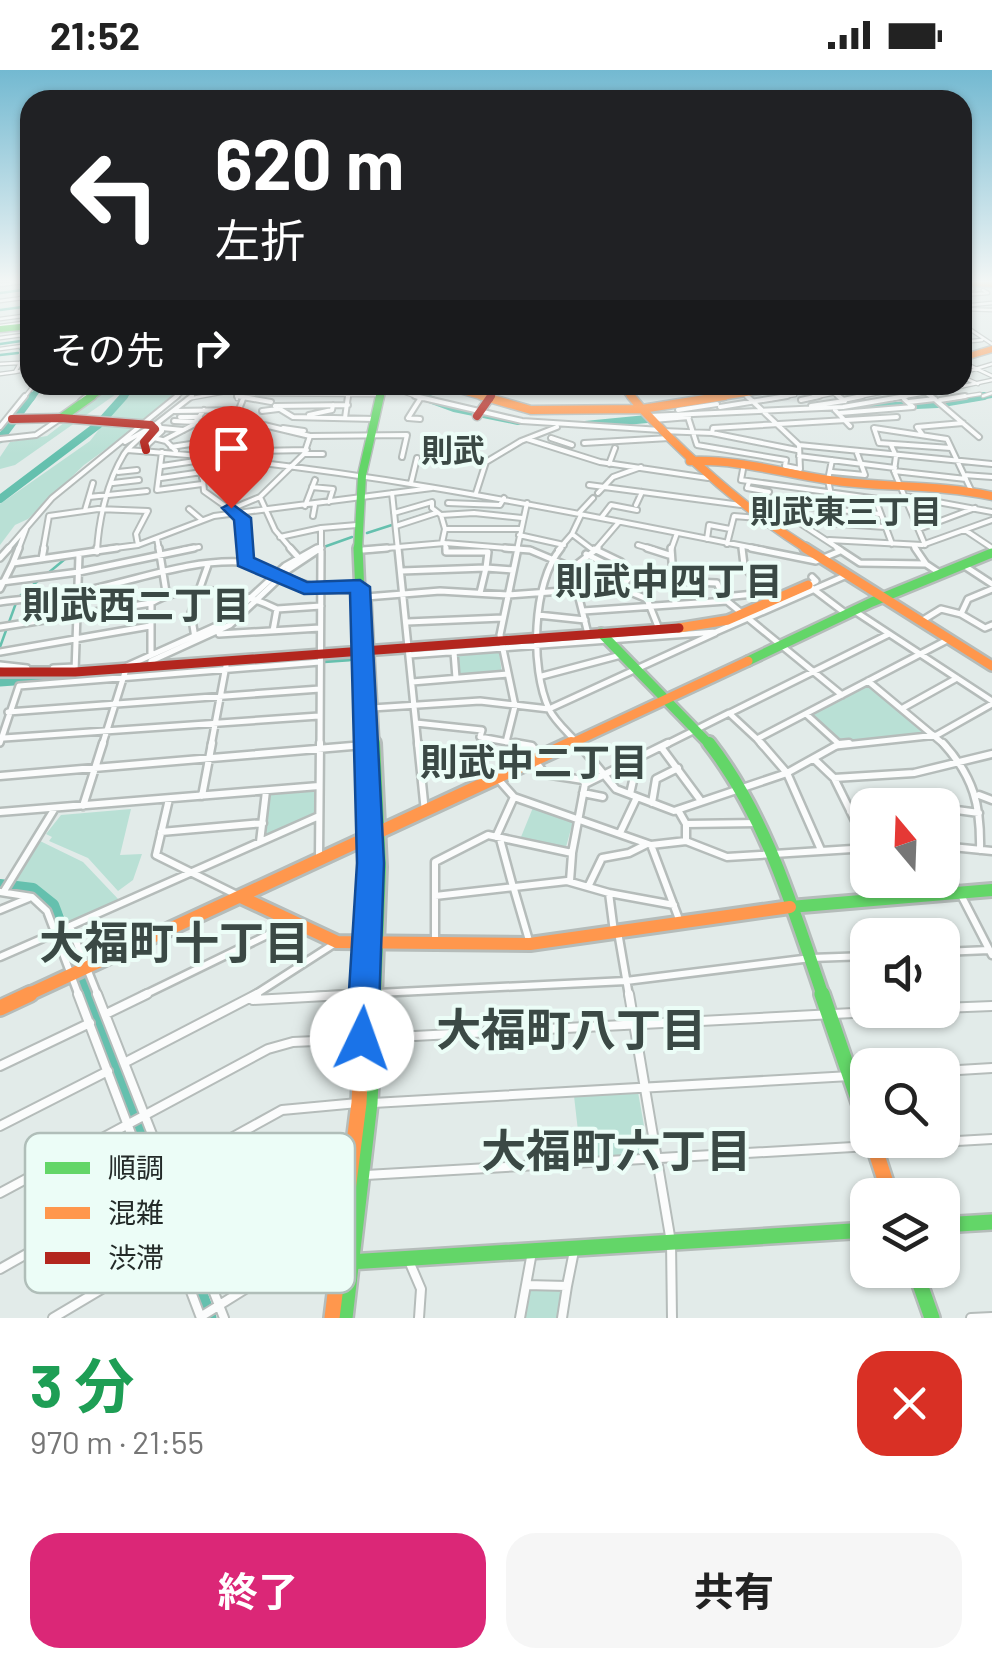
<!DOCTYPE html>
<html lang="ja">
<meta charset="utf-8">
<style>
:root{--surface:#fff;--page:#f6f6f6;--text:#222;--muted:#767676;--accent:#db2777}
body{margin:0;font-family:Barlow,"Noto Sans JP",sans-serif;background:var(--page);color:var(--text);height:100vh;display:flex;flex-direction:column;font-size:38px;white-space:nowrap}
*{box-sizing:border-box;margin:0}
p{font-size:32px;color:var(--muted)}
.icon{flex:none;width:55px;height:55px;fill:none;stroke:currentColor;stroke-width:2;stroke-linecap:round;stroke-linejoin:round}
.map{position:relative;height:1248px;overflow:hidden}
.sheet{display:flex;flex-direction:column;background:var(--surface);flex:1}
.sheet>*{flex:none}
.hud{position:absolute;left:20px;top:20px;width:952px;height:305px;border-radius:30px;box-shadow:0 2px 8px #0004;background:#202124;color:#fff;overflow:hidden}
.needle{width:65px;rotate:341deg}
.fabs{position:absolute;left:850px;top:718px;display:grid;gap:20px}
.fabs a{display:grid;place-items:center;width:110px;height:110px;border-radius:20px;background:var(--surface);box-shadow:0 2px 8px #0004;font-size:50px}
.pin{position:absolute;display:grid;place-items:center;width:85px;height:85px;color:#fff;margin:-102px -42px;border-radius:50% 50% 50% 0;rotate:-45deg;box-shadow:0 0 10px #0007}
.pin .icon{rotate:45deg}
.me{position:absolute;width:110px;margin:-55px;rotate:3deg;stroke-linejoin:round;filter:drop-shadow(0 0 8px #0008)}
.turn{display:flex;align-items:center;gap:35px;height:210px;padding:0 30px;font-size:45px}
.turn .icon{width:130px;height:130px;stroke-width:2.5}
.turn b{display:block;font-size:70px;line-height:85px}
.then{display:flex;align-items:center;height:95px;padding:0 30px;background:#0003;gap:20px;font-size:38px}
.round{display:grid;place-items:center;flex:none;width:105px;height:105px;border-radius:30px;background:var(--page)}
.headline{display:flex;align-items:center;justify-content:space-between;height:170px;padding:0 30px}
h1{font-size:60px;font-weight:700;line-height:75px;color:#1e9e55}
.action{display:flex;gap:20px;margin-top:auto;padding:20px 30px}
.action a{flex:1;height:115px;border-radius:30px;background:var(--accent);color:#fff;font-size:40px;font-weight:700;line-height:115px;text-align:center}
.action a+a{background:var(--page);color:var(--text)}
.status{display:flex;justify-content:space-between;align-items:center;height:70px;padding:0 50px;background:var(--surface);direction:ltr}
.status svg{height:28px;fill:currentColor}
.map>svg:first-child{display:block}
.green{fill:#b9e0d5}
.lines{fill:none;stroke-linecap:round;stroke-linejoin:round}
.stream{stroke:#65c0ae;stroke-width:2.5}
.river-far4{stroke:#65c0ae;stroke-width:6}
.river-far3{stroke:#65c0ae;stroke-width:8}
.river-far2{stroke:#65c0ae;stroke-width:9}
.river-far1{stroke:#65c0ae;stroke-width:12}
.river{stroke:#65c0ae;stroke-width:15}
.street-far4-casing{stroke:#b5bcba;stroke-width:5}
.street-far3-casing{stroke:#b5bcba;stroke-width:8}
.street-far2-casing{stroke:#b5bcba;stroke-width:10}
.street-far1-casing{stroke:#b5bcba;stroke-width:11}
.street-casing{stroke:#b5bcba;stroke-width:12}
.fast-far4-casing{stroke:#b5bcba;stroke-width:9}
.fast-far3-casing{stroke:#b5bcba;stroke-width:11}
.fast-far2-casing{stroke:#b5bcba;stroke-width:14}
.fast-far1-casing{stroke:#b5bcba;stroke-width:18}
.fast-casing{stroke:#b5bcba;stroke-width:20}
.slow-far4-casing{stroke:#b5bcba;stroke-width:9}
.slow-far3-casing{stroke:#b5bcba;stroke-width:11}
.slow-far2-casing{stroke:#b5bcba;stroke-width:14}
.slow-far1-casing{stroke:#b5bcba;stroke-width:18}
.slow-casing{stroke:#b5bcba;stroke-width:20}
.jam-far2-casing{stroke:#b5bcba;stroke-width:9}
.jam-far1-casing{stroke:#b5bcba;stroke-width:11}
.jam-casing{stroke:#b5bcba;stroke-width:14}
.street-far4{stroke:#fbfcfc;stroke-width:2.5}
.street-far3{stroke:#fbfcfc;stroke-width:4}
.street-far2{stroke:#fbfcfc;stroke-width:5}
.street-far1{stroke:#fbfcfc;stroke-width:6}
.street{stroke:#fbfcfc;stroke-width:8}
.fast-far4{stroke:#63d668;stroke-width:6}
.fast-far3{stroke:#63d668;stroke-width:8}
.fast-far2{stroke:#63d668;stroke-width:9}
.fast-far1{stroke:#63d668;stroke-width:12}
.fast{stroke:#63d668;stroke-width:15}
.slow-far4{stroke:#ff974d;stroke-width:6}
.slow-far3{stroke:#ff974d;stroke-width:8}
.slow-far2{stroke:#ff974d;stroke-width:9}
.slow-far1{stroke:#ff974d;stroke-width:12}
.slow{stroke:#ff974d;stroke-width:15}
.jam-far2{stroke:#b3261e;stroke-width:6}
.jam-far1{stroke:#b3261e;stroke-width:8}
.jam{stroke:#b3261e;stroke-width:9}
.route{fill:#1a73e8;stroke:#114b97;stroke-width:2.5}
.labels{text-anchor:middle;stroke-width:8;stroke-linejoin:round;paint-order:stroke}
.far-quarter-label{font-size:32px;font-weight:bold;fill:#3b4945;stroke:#ecfdf7}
.far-neighbourhood-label{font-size:32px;font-weight:bold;fill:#3b4945;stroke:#ecfdf7}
.neighbourhood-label{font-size:38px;font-weight:bold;fill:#3b4945;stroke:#ecfdf7}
.near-neighbourhood-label{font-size:45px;font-weight:bold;fill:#3b4945;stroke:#ecfdf7}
.key{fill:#ecfdf7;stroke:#b0beb9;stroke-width:2.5}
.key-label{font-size:28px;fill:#232a28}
</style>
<div class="status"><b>21:52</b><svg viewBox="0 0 49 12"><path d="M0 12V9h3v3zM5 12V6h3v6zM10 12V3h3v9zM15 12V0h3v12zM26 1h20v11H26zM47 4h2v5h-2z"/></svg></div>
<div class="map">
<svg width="992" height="1248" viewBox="0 0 992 1248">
<rect width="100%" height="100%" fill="#e2ebe9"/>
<path class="green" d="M 113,315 L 129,315 L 15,395 L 0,399 L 0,387 L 10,372 L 47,366 Z
M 139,315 L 189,315 L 144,352 L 110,347 L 128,322 Z
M 104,353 L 139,355 L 84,395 L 28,449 L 15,455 L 0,475 L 0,434 L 90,371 Z
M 499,581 L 502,604 L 458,607 L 456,583 Z
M 868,615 L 930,664 L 841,671 L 812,644 Z
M 316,721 L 314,745 L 264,766 L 269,724 Z
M 534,735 L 574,748 L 566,777 L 521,767 Z
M 131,739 L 120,785 L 142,784 L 133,810 L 118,821 L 88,788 L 49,771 L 52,767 L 46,764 L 61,745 Z
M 38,770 L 83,792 L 120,831 L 67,853 C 57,826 43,815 13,812 Z
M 638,1022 L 649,1084 L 581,1087 L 574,1026 Z
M 567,1213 L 561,1248 L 522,1248 L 526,1214 Z"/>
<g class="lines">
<path class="stream" d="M 0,223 L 30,219
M 0,240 L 30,236
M 0,274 L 21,271
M 20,279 L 30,281
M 0,285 L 18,283
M 367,463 L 423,445
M 321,478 L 352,467
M 47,504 L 65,489
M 20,526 L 40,509
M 0,577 L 16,533"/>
<path class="river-far4" d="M 391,316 L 428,329
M 31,329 L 41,315
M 122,329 L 134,315
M 969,329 L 992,325"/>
<path class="river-far3" d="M 421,326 L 454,338 L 518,351
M 834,339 L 937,334 L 984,326
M 585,355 L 657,348
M 0,369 L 32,326
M 0,429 L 98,355 L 124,326"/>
<path class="river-far2" d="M 0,612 L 349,587"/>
<path class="river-far1" d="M 0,815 L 33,819 L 53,835 L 88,926"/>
<path class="river" d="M 87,924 L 209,1248"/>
<defs>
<path id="street-far4" d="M 962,212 L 973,219
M 0,215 L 30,211
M 962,225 L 988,223 L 983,220
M 0,231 L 30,227
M 962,236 L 992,233
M 962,239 L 992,240
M 0,249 L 30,245
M 962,254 L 992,274
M 0,256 L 30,252
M 0,268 L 30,264
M 962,272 L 982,270
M 0,279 L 22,276
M 962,292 L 992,306
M 0,294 L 18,293
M 15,302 L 30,299
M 962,303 L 992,294
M 0,304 L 15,302 L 22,290 L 23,210
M 962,307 L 978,314
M 200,315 L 204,315
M 670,315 L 721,315
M 800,315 L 815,326
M 820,315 L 842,329
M 913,315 L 934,329
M 388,317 L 423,329
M 856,319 L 861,322 L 883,315
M 743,323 L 749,329
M 931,323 L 992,310
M 237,324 L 381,325
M 237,324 L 237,329
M 983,326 L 992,323
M 23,329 L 34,315
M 84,329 L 102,315
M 174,329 L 191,315
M 187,329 L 237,320
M 348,329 L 350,315
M 771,329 L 795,325
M 807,329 L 874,315
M 849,329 L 914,316
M 892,329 L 926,323
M 948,329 L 980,324"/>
<path id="street-far3" d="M 237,326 L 271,332
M 415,326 L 522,351 L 661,360
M 747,326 L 799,375 L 992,394
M 838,326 L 845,331
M 931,326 L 979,367
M 420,329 L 408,348 L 420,349
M 801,330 L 819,326
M 843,330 L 862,326
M 940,330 L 965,326
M 81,331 L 87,326
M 909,332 L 935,329
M 275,336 L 293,347 L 374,349
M 275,336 L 348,335
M 811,336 L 844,331
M 720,337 L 787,326
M 678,340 L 717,334
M 835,340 L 850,356
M 175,341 L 240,340
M 262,341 L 278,339
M 840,343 L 913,337 L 904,329
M 309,345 L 332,340 L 333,335
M 649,346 L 843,337 L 906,326
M 180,347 L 200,347
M 688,347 L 697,375 L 786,390 L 785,396 L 800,399 L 799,375
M 345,348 L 348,326
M 653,350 L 689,347
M 174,351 L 196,352
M 156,354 L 192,326
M 233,355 L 264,355 L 310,366 L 407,365 L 402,387
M 0,357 L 25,326
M 162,358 L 183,360
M 283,358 L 304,361
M 662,361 L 712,363 L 797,380
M 712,363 L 713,358 L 897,347
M 922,364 L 917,357 L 963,353
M 225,367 L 231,387
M 154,368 L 166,371 L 176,381
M 551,368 L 572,375
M 0,369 L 36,365 L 61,348
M 527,369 L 600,392 L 708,408
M 164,370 L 193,355 L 204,340
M 125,372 L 146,360
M 584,373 L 669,368
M 891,375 L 896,386 L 894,401 L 925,475
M 171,377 L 197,373
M 144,378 L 162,361 L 158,353
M 951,378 L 879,373 L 874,358 L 947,369 L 971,420
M 127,380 C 342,395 552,438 764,480
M 252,381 L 307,380
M 162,382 L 157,420 L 202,414
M 198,383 L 199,372 L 229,365 L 243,329
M 304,384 L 323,384
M 799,386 L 895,398
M 201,387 L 204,421 L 242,448 L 244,480
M 609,394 L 615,378
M 744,394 L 741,410 L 907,433
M 162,396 L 202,390
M 894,401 L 966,409
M 118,402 L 137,400
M 832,402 L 865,405 L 857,383
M 964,405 L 992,407
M 161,408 L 202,402
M 202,408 L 252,399
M 749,412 L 747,418 L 769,422
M 113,413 L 139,410
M 411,413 L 417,388
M 589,415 L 741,435
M 312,417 L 333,419 L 329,432
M 392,423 L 398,480
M 476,423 L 486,392 L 521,371 L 557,357
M 598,423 L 613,407 L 641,397
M 831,425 L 828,410 L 832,390
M 905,426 L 992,442
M 89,427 L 147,421
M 876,431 L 892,474
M 448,433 L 500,435 L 504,428
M 783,434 L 786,444 L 841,480
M 636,435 L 642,422
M 305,436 L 315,410
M 189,439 L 202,450
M 231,439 L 260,427
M 750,439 L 768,433 L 880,444
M 85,440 L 93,413
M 394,443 L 432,432 L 432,438 L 441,445
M 579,443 L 593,428
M 313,446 L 315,435
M 601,448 L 611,435 L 637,440
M 798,451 L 885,457
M 396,456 L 436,443
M 445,459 L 520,459
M 919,459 L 975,438
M 965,460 L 992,478
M 572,464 L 581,445
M 519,465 L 564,475
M 280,467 L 321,458
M 157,468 L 159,480
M 707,469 L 709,455 L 730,459
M 829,470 L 922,475 L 992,450
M 442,473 L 445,459 L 441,445 L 474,443 L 522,448
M 445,473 L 446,480
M 727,474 L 734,446 L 758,448
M 638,475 L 655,480
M 913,475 L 917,480
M 7,480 L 52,428 L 177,326
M 18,480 L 26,459
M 43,480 L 49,446 L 98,439 L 148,441 L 136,464 L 138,475
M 97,480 C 99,449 107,412 124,384 C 130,375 140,369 147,360
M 100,480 L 138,475 L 214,446 L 432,418
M 182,480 L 199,477
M 292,480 L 275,460 L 260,427 L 304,384 L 310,366
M 313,480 L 321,476
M 321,480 L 321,458 L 357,455
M 363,480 L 445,473 L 531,480
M 517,480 L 527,433
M 558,480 L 572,464 L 593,480
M 595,480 L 619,452
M 671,480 L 677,463"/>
<path id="street-far2" d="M 159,478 L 166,522
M 244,478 L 245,492
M 290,478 L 298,487
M 398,478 L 418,676
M 446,478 L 446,482 L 488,482
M 505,478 L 530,480 L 647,529 L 659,559
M 561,478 C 532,513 530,598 549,639 C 555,652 570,664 580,676
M 647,478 L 669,485
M 671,478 L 675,534
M 742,478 L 744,495 L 764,523
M 751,478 L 816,491 L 840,481
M 837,478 L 860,493 L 926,494
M 915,478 L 926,494 L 941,504
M 594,479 L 621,492
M 363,480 L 387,478
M 97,482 L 97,478
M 488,482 L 486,498 L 513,500
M 586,484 L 631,506 L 620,518
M 0,488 L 9,478
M 42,489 L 44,478
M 13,493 L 19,478
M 963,495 L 992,514
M 571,499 L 598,478
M 401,501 L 486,498 L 480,523
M 812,507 L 816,511 L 808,515 L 845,543
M 669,511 L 717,513 L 725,530
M 2,512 L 79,502 L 194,478
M 0,519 L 13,493 L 117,478
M 577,520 L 588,564
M 366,527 L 440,521 L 508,525 L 618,517
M 724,527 L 764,523 L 773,530
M 0,532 C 34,528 68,525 101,517 C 146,507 192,490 240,492 C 269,493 291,515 321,518
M 151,533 L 151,585
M 277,539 L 321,536
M 853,540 L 992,631
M 583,541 L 727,531 L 842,625
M 961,544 L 968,529 L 992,519
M 538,545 L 585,550
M 923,550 L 941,539 L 961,544 L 985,558 L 992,555
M 407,552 L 503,548
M 0,557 L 151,533 C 187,511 241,521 277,539 L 273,561
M 219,564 L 320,558
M 195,568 L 191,543 L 208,495
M 0,582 L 150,556
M 454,582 L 456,608
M 409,585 L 716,562 L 847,505
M 0,595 L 27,598
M 150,597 L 151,591 L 230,555 L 288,500 L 321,478
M 53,598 L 75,597
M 75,602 L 79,485
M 542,606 L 621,585
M 868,611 L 946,676
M 412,612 L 508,604
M 372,638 L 480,631 L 549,639 L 715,563
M 903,638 L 957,608
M 8,642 L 320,619
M 730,643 L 889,564
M 806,644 L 839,674
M 416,653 L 482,660 L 480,667 L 529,676
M 4,668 L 319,646
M 757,669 L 763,676
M 506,672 L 515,636 L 500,565 L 518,478
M 0,673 L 19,616 L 320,592
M 102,676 L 127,596 L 223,553 L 285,496 L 317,478
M 211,676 L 226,596
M 320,676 L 321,481
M 357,676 L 364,675
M 663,676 L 729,643 L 757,669 L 949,569
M 836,676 L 937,665 L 992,634"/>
<path id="street-far1" d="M 418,673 L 425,742
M 515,673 L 532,676 L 541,688
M 578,673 L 616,719 L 674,741 L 787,703 L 839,674 L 849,673
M 761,673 L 787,703 L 821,780
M 943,673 C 974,707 981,736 980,780
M 661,677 L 701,731
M 814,689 L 834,708 L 868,777
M 535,691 L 545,704 L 583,710 L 585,714 L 668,673
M 628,694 L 635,702 L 630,724
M 421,696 L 480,701 L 488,711
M 0,706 L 364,675
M 834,708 L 914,703 L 992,684
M 583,723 L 603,727
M 979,725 L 992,730
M 202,726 L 212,673
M 514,727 L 651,775 L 686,771 L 727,787 L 868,778
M 169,729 L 156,785 L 241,827
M 652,733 L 656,709 L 678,698
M 83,736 L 103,673
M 942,738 L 979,743
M 678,740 L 686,754 L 686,770
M 850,741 L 868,740
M 0,742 L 319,716
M 686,754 L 758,753
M 161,762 L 263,753
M 620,763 L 637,727
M 496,767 L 514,727 L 499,710
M 500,769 L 513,817
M 260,772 L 266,721
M 651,775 L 680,852
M 942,776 L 992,781
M 319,788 L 320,673
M 879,810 L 886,829
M 570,811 L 572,784
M 588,817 L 609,823 L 614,862
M 514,819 L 530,874
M 4,821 L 55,738
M 0,822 L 32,827 L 47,841 L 79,926
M 609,823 L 674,835
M 960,823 L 992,885
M 435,826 L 567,811 L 588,817 L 602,788 L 629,783 L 647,774
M 0,840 L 29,828
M 618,862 L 629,926
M 435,873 L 435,792 L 488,765 L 572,783 L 585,714
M 942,882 L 989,880
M 0,887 L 55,863
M 377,923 L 626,911 L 811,888 L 868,886
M 98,926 L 70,856 L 319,746
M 142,926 L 292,853
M 253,926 L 337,872
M 317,926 L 362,924"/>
<path id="street" d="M 78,924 L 201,1248
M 97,924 L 224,1248
M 629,924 L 671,1172 L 672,1248
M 253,930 L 362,924
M 942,938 L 992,936
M 106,944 L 147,924
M 376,968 L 910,940
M 124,993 L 257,924
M 0,996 L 90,953
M 942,1001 L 992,998
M 373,1033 L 868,1005
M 0,1056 L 108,1001
M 168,1103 L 282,1040 L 358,1033
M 366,1105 L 992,1069
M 0,1123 L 268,979 L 293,972 L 360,969
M 193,1165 L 285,1112 L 350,1106
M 409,1191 L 421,1219 L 419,1248
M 0,1199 L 150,1114
M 526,1215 L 567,1216 L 574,1181
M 202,1246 L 277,1199 L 336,1193
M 53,1248 L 174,1176
M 520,1248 L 532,1182
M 562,1248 L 567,1216
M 971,1248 L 992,1247"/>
<path id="fast-far4" d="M 0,259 L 30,256
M 88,329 L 108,315
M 380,329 L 383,315"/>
<path id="fast-far3" d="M 61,348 L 92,326
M 358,480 L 362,405 L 380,326"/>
<path id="fast-far2" d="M 358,478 L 364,616
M 366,530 L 374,676
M 601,563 L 711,676
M 748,591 L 872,532 L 992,483"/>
<path id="fast-far1" d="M 374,673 L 380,797 L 375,926
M 709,673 C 766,746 793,839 823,926
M 790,837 L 992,820"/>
<path id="fast" d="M 822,924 L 868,1058
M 942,1155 L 992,1152
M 349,1192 L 868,1160
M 915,1200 L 932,1248
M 345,1248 L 370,1033 L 375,924"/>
<path id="slow-far4" d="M 962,212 L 992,214
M 962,288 L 992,279
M 442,315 L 491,329
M 621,315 L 633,329
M 708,329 L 797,315"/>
<path id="slow-far3" d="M 482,326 L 531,340 L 642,339 C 693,394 745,440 809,480
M 631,326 L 642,339 L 724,326
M 690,391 C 738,389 782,403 829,410 C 883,418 938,414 992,426"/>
<path id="slow-far2" d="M 805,478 L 992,596
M 679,558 L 728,550 L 808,515
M 364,616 L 366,676
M 566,676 L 748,591"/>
<path id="slow-far1" d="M 241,827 L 337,872 L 530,874 L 790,837
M 25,926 L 571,673
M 364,926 L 371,793 L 366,673"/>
<path id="slow" d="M 0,938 L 30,924
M 872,1070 L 890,1125
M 332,1248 L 359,1033 L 364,924"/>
<path id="jam-far2" d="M 490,329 L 491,315"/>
<path id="jam-far1" d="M 477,346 L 491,326
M 12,349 L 61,348 L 151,355 L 155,359 L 144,372 L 146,380"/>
<path id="jam" d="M 321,518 L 360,517
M 0,602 L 75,602 L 679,558"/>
</defs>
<use href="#street-far4" class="street-far4-casing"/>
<use href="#street-far3" class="street-far3-casing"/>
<use href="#street-far2" class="street-far2-casing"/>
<use href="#street-far1" class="street-far1-casing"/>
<use href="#street" class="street-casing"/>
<use href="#fast-far4" class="fast-far4-casing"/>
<use href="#fast-far3" class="fast-far3-casing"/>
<use href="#fast-far2" class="fast-far2-casing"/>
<use href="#fast-far1" class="fast-far1-casing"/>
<use href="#fast" class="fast-casing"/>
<use href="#slow-far4" class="slow-far4-casing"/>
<use href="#slow-far3" class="slow-far3-casing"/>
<use href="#slow-far2" class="slow-far2-casing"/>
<use href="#slow-far1" class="slow-far1-casing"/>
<use href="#slow" class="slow-casing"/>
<use href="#jam-far2" class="jam-far2-casing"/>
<use href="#jam-far1" class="jam-far1-casing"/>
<use href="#jam" class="jam-casing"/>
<use href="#street-far4" class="street-far4"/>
<use href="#street-far3" class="street-far3"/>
<use href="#street-far2" class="street-far2"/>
<use href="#street-far1" class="street-far1"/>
<use href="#street" class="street"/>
<use href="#fast-far4" class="fast-far4"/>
<use href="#fast-far3" class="fast-far3"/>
<use href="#fast-far2" class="fast-far2"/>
<use href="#fast-far1" class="fast-far1"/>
<use href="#fast" class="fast"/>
<use href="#slow-far4" class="slow-far4"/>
<use href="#slow-far3" class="slow-far3"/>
<use href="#slow-far2" class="slow-far2"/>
<use href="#slow-far1" class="slow-far1"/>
<use href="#slow" class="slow"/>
<use href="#jam-far2" class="jam-far2"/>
<use href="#jam-far1" class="jam-far1"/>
<use href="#jam" class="jam"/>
</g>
<linearGradient id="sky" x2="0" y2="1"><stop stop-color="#73b9d1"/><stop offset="0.55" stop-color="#f2f6f5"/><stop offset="1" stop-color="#f2f6f5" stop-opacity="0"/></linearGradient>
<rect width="992" height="384" fill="url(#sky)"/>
<path class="route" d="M 231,433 L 251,448 L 254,488 L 307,512 L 360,510 L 370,517 L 384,793 L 378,969 L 374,980 L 362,985 L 351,980 L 346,969 L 357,793 L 350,523 L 304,524 L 238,496 L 234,450 L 222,438 Z"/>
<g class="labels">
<g class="far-quarter-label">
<text x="453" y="392">則武</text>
</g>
<g class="far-neighbourhood-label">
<text x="846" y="453">則武東三丁目</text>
</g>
<g class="neighbourhood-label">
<text x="669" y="525">則武中四丁目</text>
<text x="136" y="549">則武西二丁目</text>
<text x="534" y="706">則武中二丁目</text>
</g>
<g class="near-neighbourhood-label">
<text x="174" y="889">大福町十丁目</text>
<text x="571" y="976">大福町八丁目</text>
<text x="616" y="1097">大福町六丁目</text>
</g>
</g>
<rect x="25" y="1063" width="330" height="160" rx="15" class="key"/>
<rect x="45" y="1092" width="45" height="12" fill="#63d668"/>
<rect x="45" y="1137" width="45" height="12" fill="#ff974d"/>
<rect x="45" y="1182" width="45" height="12" fill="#b3261e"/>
<g class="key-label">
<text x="108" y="1108">順調</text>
<text x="108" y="1153">混雑</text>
<text x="108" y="1198">渋滞</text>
</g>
</svg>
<div class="fabs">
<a><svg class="needle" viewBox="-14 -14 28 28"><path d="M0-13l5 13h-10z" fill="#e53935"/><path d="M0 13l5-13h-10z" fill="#767676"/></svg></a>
<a><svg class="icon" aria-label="sound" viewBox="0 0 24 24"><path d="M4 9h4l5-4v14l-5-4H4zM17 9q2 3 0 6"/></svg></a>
<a><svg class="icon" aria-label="search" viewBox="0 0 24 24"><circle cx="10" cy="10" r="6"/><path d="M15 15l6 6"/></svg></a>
<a><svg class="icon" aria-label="layers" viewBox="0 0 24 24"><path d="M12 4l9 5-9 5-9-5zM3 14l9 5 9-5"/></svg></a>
</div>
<div class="pin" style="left:231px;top:438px;background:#d93025"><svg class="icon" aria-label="arrive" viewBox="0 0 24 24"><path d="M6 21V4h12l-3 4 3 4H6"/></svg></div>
<svg class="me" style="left:362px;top:969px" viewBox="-20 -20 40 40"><circle r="19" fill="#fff"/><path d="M0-13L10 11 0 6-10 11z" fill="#1a73e8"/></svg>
<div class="hud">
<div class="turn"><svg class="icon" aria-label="left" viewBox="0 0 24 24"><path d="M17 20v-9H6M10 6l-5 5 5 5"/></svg><div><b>620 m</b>左折</div></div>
<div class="then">その先<svg class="icon" aria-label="right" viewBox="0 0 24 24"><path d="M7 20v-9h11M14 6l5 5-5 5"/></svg></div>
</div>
</div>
<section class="sheet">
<div class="headline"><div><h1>3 分</h1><p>970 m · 21:55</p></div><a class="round" style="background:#d93025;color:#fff"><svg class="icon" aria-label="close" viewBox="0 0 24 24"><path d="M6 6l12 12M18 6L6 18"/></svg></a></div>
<div class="action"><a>終了</a><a>共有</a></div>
</section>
